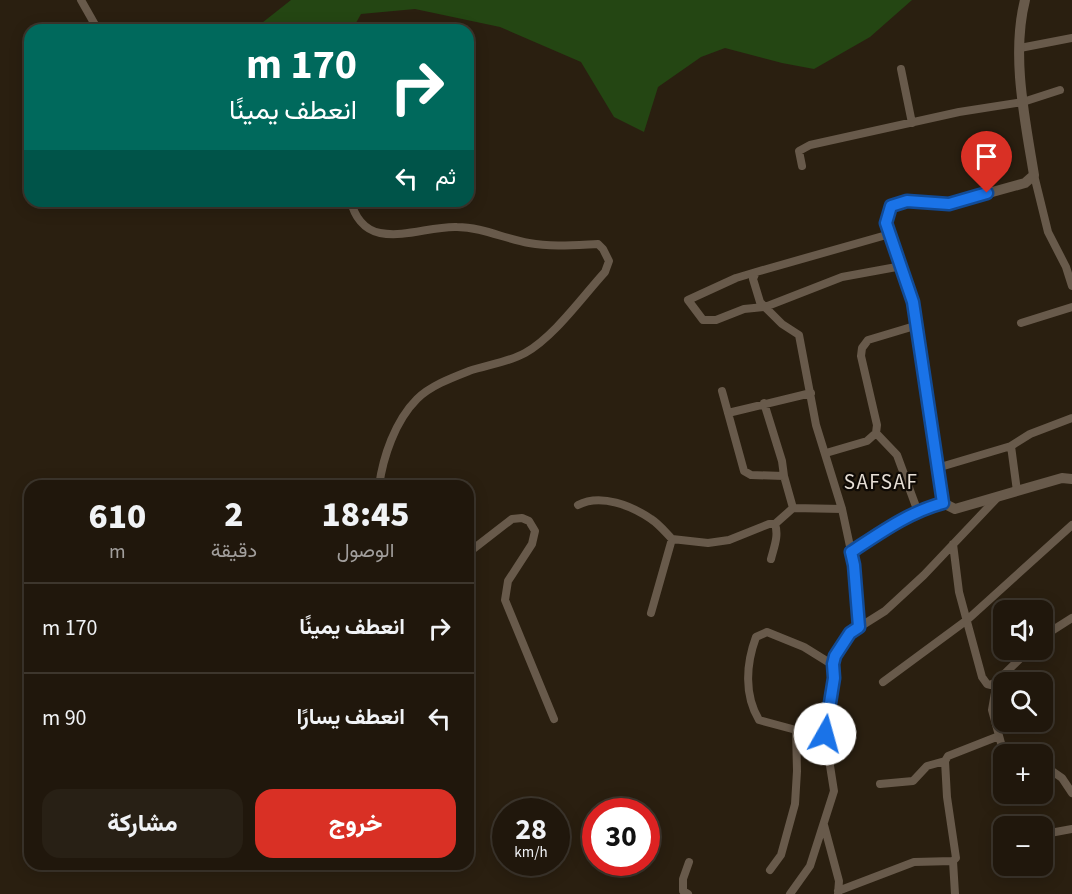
<!DOCTYPE html>
<html lang="ar">
<meta charset="utf-8">
<style>
:root{--surface:#20170c;--page:#282015;--text:#f1f3f6;--muted:#a29f9d;--line:#3d362d;--accent:#d93025}
body{margin:0;font-family:"Source Sans 3",Vazirmatn,sans-serif;background:var(--page);color:var(--text);direction:rtl;height:100vh;display:flex;flex-direction:column;font-size:22px;white-space:nowrap}
*{box-sizing:border-box;margin:0}
p{font-size:20px;color:var(--muted)}
.icon{flex:none;width:33px;height:33px;fill:none;stroke:currentColor;stroke-width:2;stroke-linecap:round;stroke-linejoin:round}
.map{position:relative;flex:1;overflow:hidden;direction:ltr}
.sheet{position:absolute;left:24px;top:480px;width:450px;height:390px;display:flex;flex-direction:column;background:var(--surface);border-radius:18px;box-shadow:0 3px 15px #0003,0 0 0 2px var(--line);direction:rtl}
.sheet>*{flex:none}
.top-card{position:absolute;left:24px;top:24px;width:450px;height:183px;border-radius:18px;box-shadow:0 3px 15px #0003,0 0 0 2px var(--line);direction:rtl;background:#00695c;color:#fff;overflow:hidden}
.tools{position:absolute;left:993px;top:600px;display:grid;gap:12px}
.tools a{display:grid;place-items:center;width:60px;height:60px;border-radius:12px;background:var(--surface);box-shadow:0 3px 15px #0003,0 0 0 2px var(--line);font-size:30px}
.speed{position:absolute;left:492px;top:798px;display:flex;gap:12px;font-size:30px;font-weight:700;text-align:center}
.speed>*{display:grid;place-content:center;width:78px;height:78px;border-radius:50%;background:var(--surface);box-shadow:0 3px 15px #0003,0 0 0 2px var(--line);line-height:1}
.speed small{font-size:15px;font-weight:400}
.speed .limit{border:9px solid #d22;background:#fff;color:#111}
.pin{position:absolute;display:grid;place-items:center;width:51px;height:51px;color:#fff;margin:-62px -26px;border-radius:50% 50% 50% 0;rotate:-45deg;box-shadow:0 0 6px #0007}
.pin .icon{rotate:45deg}
.me{position:absolute;width:66px;margin:-33px;rotate:7deg;stroke-linejoin:round;filter:drop-shadow(0 0 4px #0008)}
.turn{display:flex;align-items:center;gap:21px;height:126px;padding:0 18px;font-size:27px}
.turn .icon{width:78px;height:78px;stroke-width:2.5}
.turn b{display:block;font-size:42px;line-height:51px}
.then{display:flex;align-items:center;height:57px;padding:0 18px;background:#0003;gap:12px;font-size:22px}
.eta{display:flex;justify-content:space-evenly;align-items:center;height:102px;text-align:center}
.eta b{font-size:36px;font-weight:800;line-height:42px}
.button{display:flex;gap:12px;margin-top:auto;padding:12px 18px}
.button a{flex:1;height:69px;border-radius:18px;background:var(--accent);color:#fff;font-size:24px;font-weight:800;line-height:69px;text-align:center}
.button a+a{background:var(--page);color:var(--text)}
ul{padding:0;list-style:none}
li{display:flex;align-items:center;gap:18px;height:90px;padding:0 18px;border-top:2px solid var(--line)}
li div{flex:1}
li b{display:block;font-size:22px}
li em{font-style:normal}
.map>svg:first-child{display:block}
.green{fill:#244613}
.lines{fill:none;stroke-linecap:round;stroke-linejoin:round}
.minor{stroke:#685a4b;stroke-width:8}
.tertiary{stroke:#685a4b;stroke-width:10}
.route-casing{stroke:#114b97;stroke-width:15}
.route{stroke:#1a73e8;stroke-width:10}
.labels{text-anchor:middle;stroke-width:4.5;stroke-linejoin:round;paint-order:stroke}
.neighbourhood-label{font-size:21px;letter-spacing:1.5px;fill:#e7dfd6;stroke:#0f0a05}
</style>
<div class="map">
<svg width="1072" height="894" viewBox="0 0 1072 894">
<rect width="100%" height="100%" fill="#2a1f10"/>
<path class="green" d="M 291,0 L 912,0 L 870,37 L 814,69 L 782,63 L 725,48 L 701,57 L 658,87 L 644,132 L 614,117 L 581,62 L 500,27 L 415,9 L 361,14 L 352,30 L 253,30 Z"/>
<g class="lines">
<path class="minor" d="M 81,0 L 98,30
M 1020,48 L 1072,38
M 901,69 L 912,123
M 802,166 L 799,151 L 810,145 L 959,112 L 1023,102 L 1060,90
M 1034,175 L 1048,232 L 1066,267 L 1072,286
M 351,201 C 354,216 364,230 380,233 C 405,238 432,226 457,227 C 482,227 505,239 529,243 C 551,247 575,245 598,244 L 603,249 L 609,261 L 605,272 C 583,296 554,337 525,353 C 509,362 487,365 469,371 C 451,378 430,386 417,399 C 395,421 383,457 379,486
M 756,272 L 736,278 L 688,300 L 703,320 L 716,320 L 744,309 L 765,307 L 842,277 L 902,266
M 1021,323 L 1072,307
M 722,391 L 744,471 L 751,475 L 784,476
M 764,403 L 782,461 L 784,476 L 793,508
M 728,413 L 811,393
M 876,433 L 897,455 L 918,512
M 1011,446 L 1030,434 L 1072,418
M 826,453 L 867,441 L 876,433 L 877,425 L 861,356 L 862,348 L 868,340 L 918,325
M 937,468 L 1011,446 L 1017,491
M 578,505 C 601,493 632,506 651,519 C 659,524 666,533 672,539 L 708,543 L 729,540 L 769,524 L 775,524 L 793,508 L 842,509
M 953,544 L 959,592 L 982,677 L 987,684 L 991,685 L 997,681 L 1029,650
M 851,552 C 881,533 909,512 943,503
M 468,553 L 512,519 L 522,518 L 529,521 L 535,531 L 532,544 L 508,581 L 505,600 L 554,719
M 771,559 C 774,547 779,536 775,524
M 651,613 L 672,539
M 859,627 L 854,565 L 842,509 L 816,425 L 799,335 L 782,324 L 760,302 L 753,279 L 756,272 L 890,234
M 1042,637 L 1072,618
M 997,681 L 992,710 L 1004,754
M 883,682 L 967,620 L 1072,525
M 796,730 L 825,734
M 945,761 L 947,797 L 956,858 L 953,861 L 955,894
M 1042,764 L 1062,778 L 1072,793
M 880,784 L 913,781 L 927,766 L 945,761 L 948,756 L 999,736
M 824,825 L 839,881 L 838,894
M 1050,833 L 1072,829
M 770,870 L 781,855 L 795,804 L 797,771 L 796,730 L 759,720 C 744,695 746,664 756,637 L 767,632 L 804,647 L 833,665
M 838,891 L 914,862 L 953,861
M 688,894 L 683,891 L 683,879 L 689,862
M 790,894 L 810,866 L 834,791 L 825,734 L 834,678 L 833,665 L 835,656 L 850,633 L 885,611 L 924,575 L 997,498"/>
<path class="tertiary" d="M 1025,0 C 1011,55 1025,120 1034,175 L 1025,183 L 949,204 L 907,201 L 891,206 L 886,223 L 913,302 L 943,503 L 955,509 L 1062,478 L 1072,479"/>
</g>
<g class="lines">
<defs>
<path id="route" d="M 825,734 L 834,678 L 833,664 L 835,656 L 850,633 L 859,627 L 854,565 L 851,552 C 880,533 909,512 943,503 L 913,302 L 886,223 L 891,206 L 907,201 L 949,204 L 987,193"/>
</defs>
<use href="#route" class="route-casing"/>
<use href="#route" class="route"/>
</g>
<g class="labels">
<g class="neighbourhood-label">
<text x="881" y="489">SAFSAF</text>
</g>
</g>
</svg>
<div class="tools">
<a><svg class="icon" aria-label="sound" viewBox="0 0 24 24"><path d="M4 9h4l5-4v14l-5-4H4zM17 9q2 3 0 6"/></svg></a>
<a><svg class="icon" aria-label="search" viewBox="0 0 24 24"><circle cx="10" cy="10" r="6"/><path d="M15 15l6 6"/></svg></a>
<a>+</a>
<a>−</a>
</div>
<div class="speed"><div>28<small>km/h</small></div><div class="limit">30</div></div>
<div class="pin" style="left:987px;top:193px;background:#d93025"><svg class="icon" aria-label="arrive" viewBox="0 0 24 24"><path d="M6 21V4h12l-3 4 3 4H6"/></svg></div>
<svg class="me" style="left:825px;top:734px" viewBox="-20 -20 40 40"><circle r="19" fill="#fff"/><path d="M0-13L10 11 0 6-10 11z" fill="#1a73e8"/></svg>
<div class="top-card">
<div class="turn"><svg class="icon" aria-label="right" viewBox="0 0 24 24"><path d="M7 20v-9h11M14 6l5 5-5 5"/></svg><div><b>170 m</b>انعطف يمينًا</div></div>
<div class="then">ثم<svg class="icon" aria-label="left" viewBox="0 0 24 24"><path d="M17 20v-9H6M10 6l-5 5 5 5"/></svg></div>
</div>
<section class="sheet">
<div class="eta">
<div><b>18:45</b><p>الوصول</p></div>
<div><b>2</b><p>دقيقة</p></div>
<div><b>610</b><p>m</p></div>
</div>
<ul>
<li><svg class="icon" aria-label="right" viewBox="0 0 24 24"><path d="M7 20v-9h11M14 6l5 5-5 5"/></svg><div><b>انعطف يمينًا</b></div><em>170 m</em></li>
<li><svg class="icon" aria-label="left" viewBox="0 0 24 24"><path d="M17 20v-9H6M10 6l-5 5 5 5"/></svg><div><b>انعطف يسارًا</b></div><em>90 m</em></li>
</ul>
<div class="button"><a>خروج</a><a>مشاركة</a></div>
</section>
</div>
